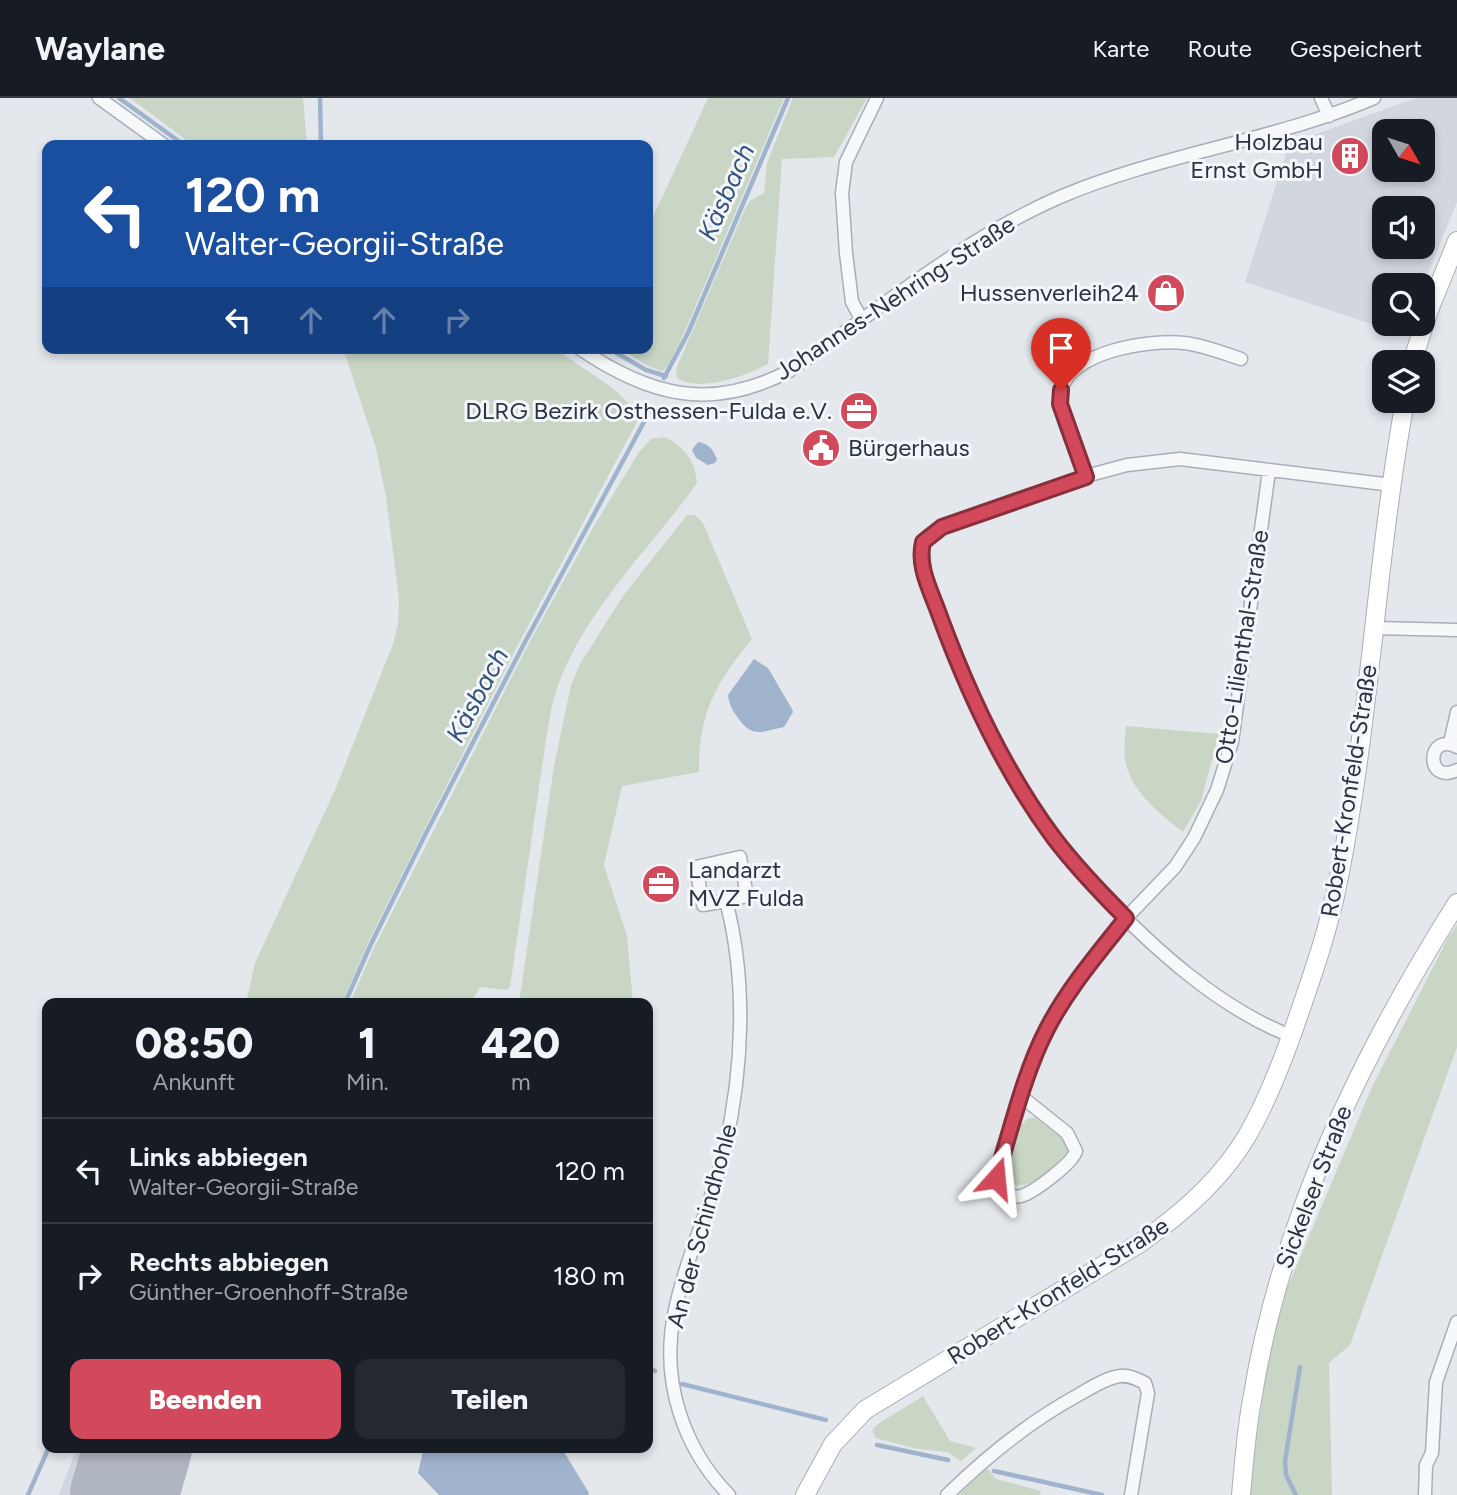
<!DOCTYPE html>
<html lang="de">
<meta charset="utf-8">
<style>
:root{--surface:#171b24;--page:#242831;--text:#f1f3f6;--muted:#9ea1a6;--line:#363941;--accent:#d1495b}
body{margin:0;font-family:Figtree,sans-serif;background:var(--page);color:var(--text);height:100vh;display:flex;flex-direction:column;font-size:26px;white-space:nowrap}
*{box-sizing:border-box;margin:0}
p{font-size:23px;color:var(--muted)}
.icon{flex:none;width:38px;height:38px;fill:none;stroke:currentColor;stroke-width:2;stroke-linecap:round;stroke-linejoin:round}
.map{position:relative;flex:1;overflow:hidden}
.details{position:absolute;left:42px;top:900px;width:611px;height:455px;display:flex;flex-direction:column;background:var(--surface);border-radius:14px;box-shadow:0 4px 10px #0003}
.details>*{flex:none}
.hud{position:absolute;left:42px;top:42px;width:611px;height:214px;border-radius:14px;box-shadow:0 4px 10px #0003;background:#1a4fa0;color:#fff;overflow:hidden}
.needle{width:46px;rotate:129deg}
.fabs{position:absolute;left:1372px;top:21px;display:grid;gap:14px}
.fabs a{display:grid;place-items:center;width:63px;height:63px;border-radius:14px;background:var(--surface);box-shadow:0 4px 10px #0003;font-size:35px}
.pin{position:absolute;display:grid;place-items:center;width:60px;height:60px;color:#fff;margin:-72px -30px;border-radius:50% 50% 50% 0;rotate:-45deg;box-shadow:0 0 7px #0007}
.pin .icon{rotate:45deg}
.me{position:absolute;width:77px;margin:-38px;rotate:18deg;stroke-linejoin:round;filter:drop-shadow(0 0 5px #0008)}
.turn{display:flex;align-items:center;gap:24px;height:147px;padding:0 28px;font-size:32px}
.turn .icon{width:91px;height:91px;stroke-width:2.5}
.turn b{display:block;font-size:49px;line-height:60px}
.lanes{display:flex;align-items:center;height:66px;padding:0 28px;background:#0003;justify-content:center;gap:35px;direction:ltr}
.lanes .off{opacity:.35}
.eta{display:flex;justify-content:space-evenly;align-items:center;height:119px;text-align:center}
.eta b{font-size:42px;font-weight:800;line-height:49px}
.primary-button{display:flex;gap:14px;margin-top:auto;padding:14px 28px}
.primary-button a{flex:1;height:80px;border-radius:14px;background:var(--accent);color:#fff;font-size:28px;font-weight:800;line-height:80px;text-align:center}
.primary-button a+a{background:var(--page);color:var(--text)}
ul{padding:0;list-style:none}
li{display:flex;align-items:center;gap:21px;height:105px;padding:0 28px;border-top:2px solid var(--line)}
li div{flex:1}
li b{display:block;font-size:26px}
li em{font-style:normal}
header{display:flex;align-items:center;gap:42px;box-sizing:border-box;height:98px;padding:0 35px;background:var(--surface);border-bottom:2px solid var(--line)}
header strong{font-size:33px}
nav{display:flex;gap:38px;margin-inline-start:auto;font-size:24px}
.map>svg:first-child{display:block}
.built{fill:#d2d6de;fill-rule:evenodd}
.green{fill:#c9d6c5}
.water{fill:#9fb4cc}
.lines{fill:none;stroke-linecap:round;stroke-linejoin:round}
.stream{stroke:#9fb4cc;stroke-width:4.5}
.runway{stroke:#b0b6c1;stroke-width:108}
.street-casing{stroke:#a9aeb7;stroke-width:15}
.secondary-casing{stroke:#a9aeb7;stroke-width:20}
.street{stroke:#f7f8fa;stroke-width:12}
.secondary{stroke:#fff;stroke-width:18}
.route-casing{stroke:#882f3b;stroke-width:18}
.route{stroke:#d1495b;stroke-width:12}
.labels{text-anchor:middle;stroke-width:6;stroke-linejoin:round;paint-order:stroke}
.poi-label{font-size:24px;fill:#2b3445;stroke:#f4f6f9;text-anchor:end}
.street-label{font-size:24px;fill:#2b3445;stroke:#f4f6f9}
.water-label{font-size:26px;font-style:italic;fill:#34527a;stroke:#f4f6f9}
</style>
<header>
<strong>Waylane</strong>
<nav><a>Karte</a><a>Route</a><a>Gespeichert</a></nav>
</header>
<div class="map">
<svg width="1457" height="1397" viewBox="0 0 1457 1397">
<rect width="100%" height="100%" fill="#e4e7ec"/>
<path class="built" d="M 1416,0 L 1457,0 L 1457,104 L 1423,188 L 1384,187 L 1384,226 L 1408,226 L 1405,237 L 1245,184 L 1289,46 ZM 1384,33 L 1423,33 L 1423,72 L 1384,72 ZM 1384,110 L 1423,110 L 1423,149 L 1384,149 Z
M 77,1349 L 179,1349 L 162,1397 L 59,1397 Z"/>
<path class="green" d="M 130,0 L 303,0 L 307,47 L 193,47 Z
M 708,0 L 784,0 L 685,233 L 668,268 L 662,273 L 648,268 L 619,250 L 648,250 L 648,130 Z
M 793,0 L 867,0 L 834,59 L 782,61 L 768,266 C 746,278 700,295 677,280 L 676,271 L 745,111 L 750,103 L 764,95 L 767,65 Z
M 343,250 L 554,250 L 614,291 L 633,310 L 638,322 L 520,543 L 422,736 L 367,847 L 342,905 L 246,905 L 255,865 L 335,692 L 393,546 L 398,526 L 399,501 L 386,399 L 376,350 Z
M 665,339 C 685,350 695,362 697,385 C 649,453 575,521 553,604 C 550,614 549,625 547,635 L 510,889 L 506,892 L 480,889 L 471,905 L 350,905 L 374,850 L 529,545 L 594,428 L 639,354 L 651,341 Z
M 687,417 L 695,417 L 703,425 L 752,541 C 716,585 698,616 699,674 L 622,688 L 604,767 L 627,838 L 633,905 L 519,905 L 554,668 L 571,587 L 580,566 L 623,498 Z
M 1126,628 L 1219,636 L 1201,703 L 1183,734 C 1161,717 1134,696 1126,667 C 1123,656 1125,640 1126,628 Z
M 1457,827 L 1457,949 L 1350,1247 L 1329,1265 L 1332,1397 L 1248,1397 L 1274,1221 L 1372,989 L 1448,840 Z
M 1034,1019 L 1067,1044 L 1070,1053 C 1057,1071 1037,1089 1015,1087 L 1007,1078 L 1021,1027 L 1027,1021 Z
M 923,1298 L 950,1343 L 976,1350 L 961,1363 L 948,1354 L 917,1351 L 876,1340 L 872,1332 L 878,1326 Z
M 986,1369 L 996,1381 L 1041,1393 L 1040,1397 L 959,1397 Z"/>
<path class="water" d="M 698,344 C 709,346 712,350 717,361 L 715,365 L 708,367 L 696,360 L 692,352 Z
M 754,561 L 768,570 L 792,611 L 793,614 L 784,629 C 759,634 752,641 736,617 C 731,610 729,605 728,597 Z
M 424,1349 L 561,1349 L 589,1395 L 588,1397 L 439,1397 L 418,1375 Z"/>
<g class="lines">
<path class="stream" d="M 119,0 L 184,47
M 320,0 L 321,47
M 608,250 L 646,272 L 666,278
M 664,280 L 688,235 L 788,0
M 345,905 L 370,848 L 425,737 L 525,544 L 651,311
M 648,1270 L 655,1273
M 682,1286 L 826,1322
M 877,1347 L 948,1362
M 994,1373 L 1102,1397
M 28,1397 L 49,1349
M 1296,1397 L 1286,1377 L 1285,1363 L 1300,1269"/>
<path class="runway" d="M 124,1397 L 138,1349"/>
<defs>
<path id="street" d="M 99,0 L 164,47
M 1321,0 L 1329,18
M 862,222 L 852,204 L 846,155 L 842,95 L 846,64 L 877,0
M 579,250 C 649,298 711,314 789,273 C 878,213 961,142 1060,99 C 1161,56 1273,43 1374,0
M 1086,378 C 1079,359 1055,311 1061,292 C 1072,253 1150,241 1184,245 C 1203,247 1223,255 1241,261
M 1374,530 L 1457,532
M 1450,645 L 1457,614
M 1457,649 C 1426,633 1425,688 1457,672
M 726,803 L 703,807 L 696,769 L 740,759 L 747,798 L 726,803 C 747,882 743,971 725,1050 C 712,1107 685,1160 674,1217 C 661,1283 683,1350 729,1397
M 1291,938 C 1218,910 1151,848 1098,792 C 1021,713 973,610 936,508 C 930,490 915,466 922,447 C 925,438 934,434 942,429 L 1086,378 L 1127,367 L 1180,361 L 1392,387
M 1022,999 L 1067,1035 L 1076,1053 C 1073,1065 1033,1095 1021,1098 C 1008,1101 1000,1089 996,1080 L 1028,977 L 1046,932 L 1070,891 L 1126,820 L 1175,769 L 1194,740 L 1217,692 L 1232,644 L 1269,373
M 947,1397 C 988,1357 1030,1323 1080,1296 C 1092,1289 1106,1280 1120,1278 C 1129,1277 1137,1281 1145,1285 L 1148,1295 L 1131,1397
M 1425,1397 L 1426,1367 L 1432,1355 L 1436,1284 L 1457,1224"/>
<path id="secondary" d="M 1412,264 L 1429,212 L 1457,143
M 805,1397 L 833,1346 L 865,1312 L 1140,1145 C 1182,1116 1221,1082 1247,1038 C 1269,1000 1285,957 1299,916 C 1314,873 1329,829 1338,784 C 1370,625 1376,462 1405,303
M 1241,1397 C 1244,1365 1246,1334 1252,1302 C 1281,1122 1361,957 1457,805"/>
</defs>
<use href="#street" class="street-casing"/>
<use href="#secondary" class="secondary-casing"/>
<use href="#street" class="street"/>
<use href="#secondary" class="secondary"/>
</g>
<g class="lines">
<defs>
<path id="route" d="M 996,1080 C 1011,1032 1024,975 1047,931 C 1068,890 1098,856 1126,820 C 1101,795 1076,769 1054,740 C 1004,673 968,595 939,516 C 931,493 917,469 923,444 L 942,429 L 1086,379 L 1060,306 L 1061,292"/>
</defs>
<use href="#route" class="route-casing"/>
<use href="#route" class="route"/>
</g>
<defs>
<symbol id="building-disc" viewBox="-11 -11 22 22"><circle r="9.5" fill="#d1495b" stroke="#f4f6f9"/><path d="M-4-6H4V6H1V3H-1V6H-4ZM-2.5-4.3h1.7v1.8h-1.7ZM.8-4.3h1.7v1.8H.8ZM-2.5-1h1.7V.8h-1.7ZM.8-1h1.7V.8H.8Z" fill="#fff"/></symbol>
<symbol id="shop-disc" viewBox="-11 -11 22 22"><circle r="9.5" fill="#d1495b" stroke="#f4f6f9"/><path d="M-5-2.5h2.3a2.7 3.5 0 0 1 5.4 0H5L5.5 6h-11ZM-1.5-2.5h3a1.5 2.3 0 0 0-3 0Z" fill="#fff"/></symbol>
<symbol id="office-disc" viewBox="-11 -11 22 22"><circle r="9.5" fill="#d1495b" stroke="#f4f6f9"/><path d="M-6-3h4V-5.5h4V-3h4V5H-6ZM-1-4.5V-3h2v-1.5ZM-6 0V1H6V0Z" fill="#fff"/></symbol>
<symbol id="civic-disc" viewBox="-11 -11 22 22"><circle r="9.5" fill="#d1495b" stroke="#f4f6f9"/><path d="M-.6-6.5H3V-4.5H.6V-3L4-1V1h2V6H-6V1h2V-1L-.6-3ZM-1.2 2.5V6h2.4V2.5Z" fill="#fff"/></symbol>
</defs>
<g fill-rule="evenodd">
<use href="#building-disc" x="1328" y="36" width="44" height="44"/>
<use href="#shop-disc" x="1144" y="173" width="44" height="44"/>
<use href="#office-disc" x="837" y="291" width="44" height="44"/>
<use href="#civic-disc" x="799" y="328" width="44" height="44"/>
<use href="#office-disc" x="639" y="764" width="44" height="44"/>
</g>
<g class="labels">
<g class="poi-label">
<text x="1323" y="52">Holzbau<tspan x="1323" dy="28">Ernst GmbH</tspan></text>
<text x="1139" y="203">Hussenverleih24</text>
<text x="832" y="321">DLRG Bezirk Osthessen-Fulda e.V.</text>
<text x="848" y="358" text-anchor="start">Bürgerhaus</text>
<text x="688" y="780" text-anchor="start">Landarzt<tspan x="688" dy="28">MVZ Fulda</tspan></text>
</g>
<g class="street-label">
<text transform="translate(895 200) rotate(-33)" y="8">Johannes-Nehring-Straße</text>
<text transform="translate(1242 549) rotate(-81)" y="8">Otto-Lilienthal-Straße</text>
<text transform="translate(1349 693) rotate(-81)" y="8">Robert-Kronfeld-Straße</text>
<text transform="translate(1314 1089) rotate(-69)" y="8">Sickelser Straße</text>
<text transform="translate(702 1128) rotate(-75)" y="8">An der Schindhohle</text>
<text transform="translate(1058 1193) rotate(-32)" y="8">Robert-Kronfeld-Straße</text>
</g>
<g class="water-label">
<text transform="translate(726 94) rotate(-66)" y="9">Käsbach</text>
<text transform="translate(477 597) rotate(-62)" y="9">Käsbach</text>
</g>
</g>
</svg>
<div class="fabs">
<a><svg class="needle" viewBox="-14 -14 28 28"><path d="M0-13l5 13h-10z" fill="#e53935"/><path d="M0 13l5-13h-10z" fill="#9ea1a6"/></svg></a>
<a><svg class="icon" aria-label="sound" viewBox="0 0 24 24"><path d="M4 9h4l5-4v14l-5-4H4zM17 9q2 3 0 6"/></svg></a>
<a><svg class="icon" aria-label="search" viewBox="0 0 24 24"><circle cx="10" cy="10" r="6"/><path d="M15 15l6 6"/></svg></a>
<a><svg class="icon" aria-label="layers" viewBox="0 0 24 24"><path d="M12 4l9 5-9 5-9-5zM3 14l9 5 9-5"/></svg></a>
</div>
<div class="pin" style="left:1061px;top:292px;background:#d93025"><svg class="icon" aria-label="arrive" viewBox="0 0 24 24"><path d="M6 21V4h12l-3 4 3 4H6"/></svg></div>
<svg class="me" style="left:996px;top:1080px" viewBox="-20 -20 40 40"><path d="M0-17L14 15 0 8-14 15z" fill="#d1495b" stroke="#fff" stroke-width="4"/></svg>
<div class="hud">
<div class="turn"><svg class="icon" aria-label="left" viewBox="0 0 24 24"><path d="M17 20v-9H6M10 6l-5 5 5 5"/></svg><div><b>120 m</b>Walter-Georgii-Straße</div></div>
<div class="lanes"><svg class="icon" aria-label="left" viewBox="0 0 24 24"><path d="M17 20v-9H6M10 6l-5 5 5 5"/></svg><svg class="icon off" aria-label="ahead" viewBox="0 0 24 24"><path d="M12 20V5M6 11l6-6 6 6"/></svg><svg class="icon off" aria-label="ahead" viewBox="0 0 24 24"><path d="M12 20V5M6 11l6-6 6 6"/></svg><svg class="icon off" aria-label="right" viewBox="0 0 24 24"><path d="M7 20v-9h11M14 6l5 5-5 5"/></svg></div>
</div>
<section class="details">
<div class="eta">
<div><b>08:50</b><p>Ankunft</p></div>
<div><b>1</b><p>Min.</p></div>
<div><b>420</b><p>m</p></div>
</div>
<ul>
<li><svg class="icon" aria-label="left" viewBox="0 0 24 24"><path d="M17 20v-9H6M10 6l-5 5 5 5"/></svg><div><b>Links abbiegen</b><p>Walter-Georgii-Straße</p></div><em>120 m</em></li>
<li><svg class="icon" aria-label="right" viewBox="0 0 24 24"><path d="M7 20v-9h11M14 6l5 5-5 5"/></svg><div><b>Rechts abbiegen</b><p>Günther-Groenhoff-Straße</p></div><em>180 m</em></li>
</ul>
<div class="primary-button"><a>Beenden</a><a>Teilen</a></div>
</section>
</div>
